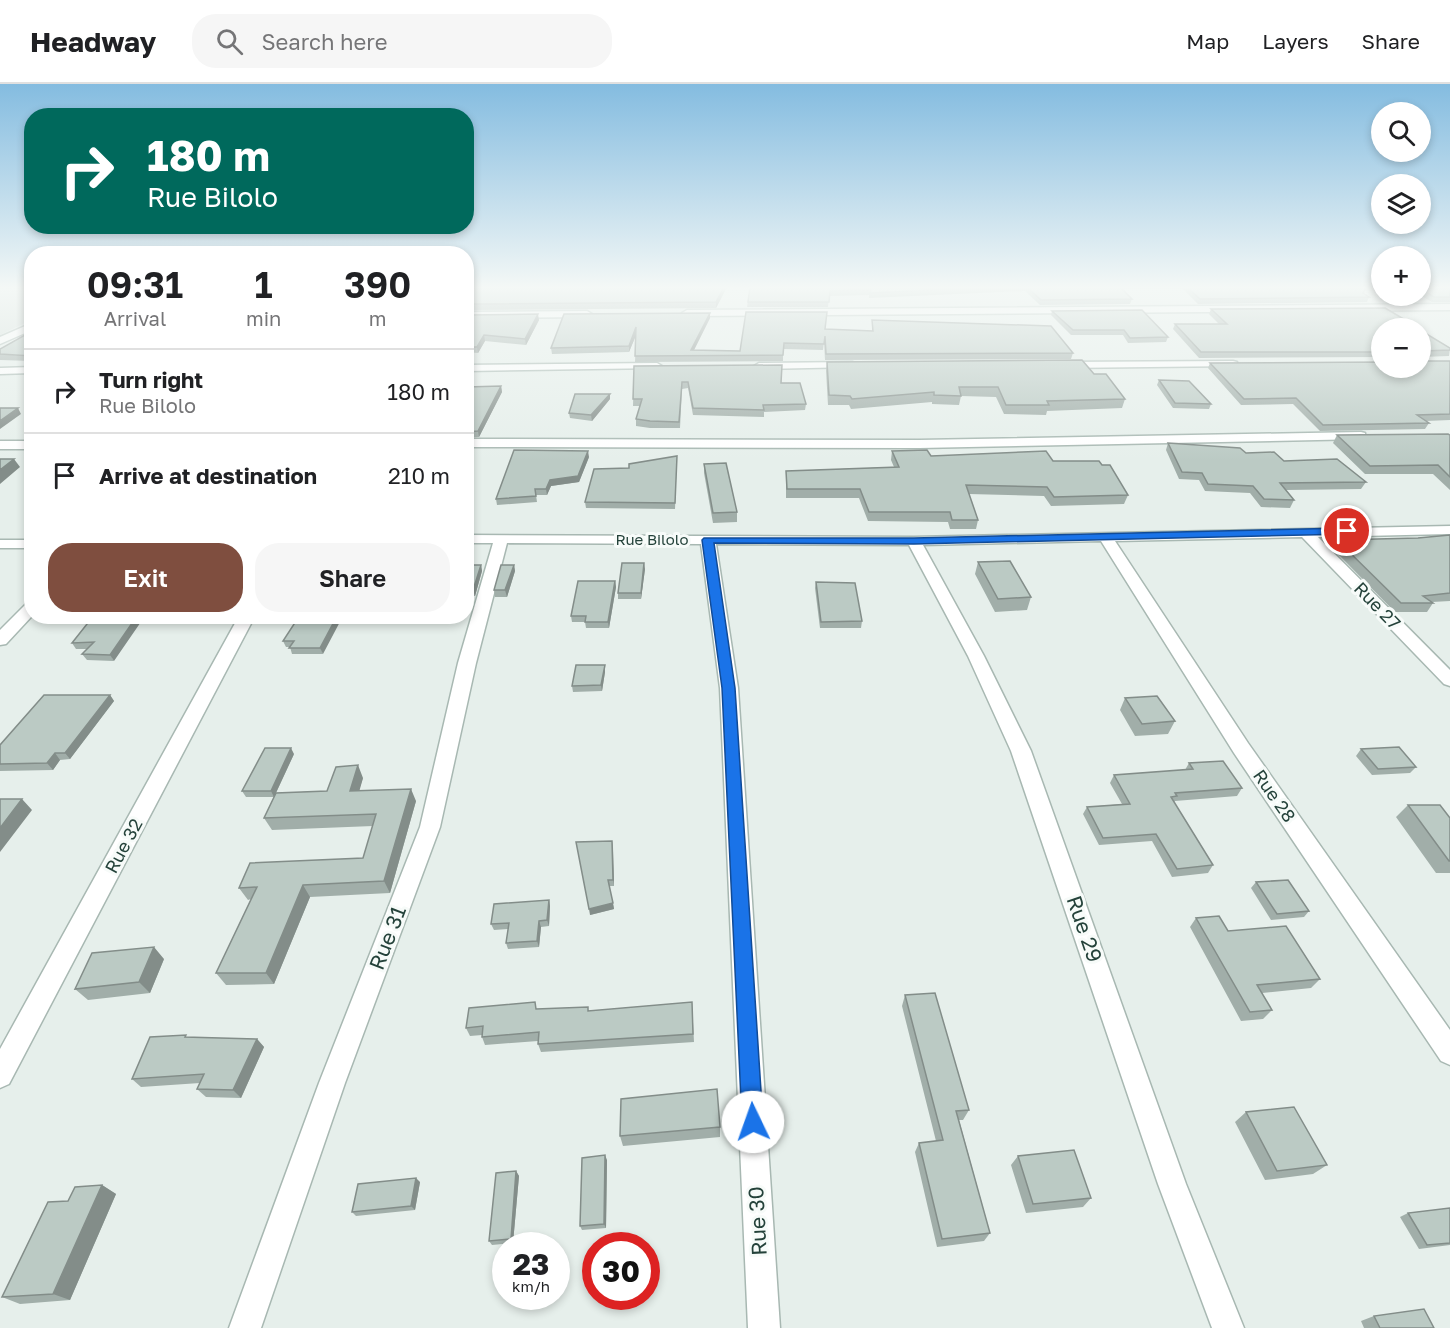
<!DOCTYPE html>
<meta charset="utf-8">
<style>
:root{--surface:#fff;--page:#f6f6f6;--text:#202124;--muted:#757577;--line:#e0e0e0;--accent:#7f4e3f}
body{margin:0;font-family:"Golos Text",sans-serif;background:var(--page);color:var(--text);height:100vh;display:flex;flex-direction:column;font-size:22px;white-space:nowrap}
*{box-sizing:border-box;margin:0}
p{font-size:20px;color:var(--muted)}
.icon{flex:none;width:33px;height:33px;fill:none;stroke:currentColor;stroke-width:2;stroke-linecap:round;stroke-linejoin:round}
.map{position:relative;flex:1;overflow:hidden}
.sheet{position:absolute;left:24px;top:162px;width:450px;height:378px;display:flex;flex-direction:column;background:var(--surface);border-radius:24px;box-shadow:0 3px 9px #0003}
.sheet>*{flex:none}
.guide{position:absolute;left:24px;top:24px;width:450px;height:126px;border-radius:24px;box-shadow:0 3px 9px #0003;background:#00695c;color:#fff;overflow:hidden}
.controls{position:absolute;left:1371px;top:18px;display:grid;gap:12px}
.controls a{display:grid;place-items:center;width:60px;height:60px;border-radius:50%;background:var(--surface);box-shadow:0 3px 9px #0003;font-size:30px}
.speed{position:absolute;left:492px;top:1148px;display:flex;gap:12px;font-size:30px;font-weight:700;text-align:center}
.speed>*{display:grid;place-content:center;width:78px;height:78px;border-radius:50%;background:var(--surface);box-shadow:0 3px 9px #0003;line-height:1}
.speed small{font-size:15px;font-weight:400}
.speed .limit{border:9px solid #d22;background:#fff;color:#111}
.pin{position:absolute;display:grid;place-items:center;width:51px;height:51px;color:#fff;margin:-26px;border:3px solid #fff;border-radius:50%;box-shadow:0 2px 6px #0007}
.me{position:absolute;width:66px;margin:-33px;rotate:357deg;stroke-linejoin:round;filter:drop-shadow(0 0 4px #0008)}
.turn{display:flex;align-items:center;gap:21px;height:126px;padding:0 24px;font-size:27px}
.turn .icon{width:78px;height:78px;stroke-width:2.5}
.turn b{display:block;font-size:42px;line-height:51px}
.eta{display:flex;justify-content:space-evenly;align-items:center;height:102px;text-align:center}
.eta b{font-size:36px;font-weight:600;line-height:42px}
.action{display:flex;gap:12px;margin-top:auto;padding:12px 24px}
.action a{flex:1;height:69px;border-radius:24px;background:var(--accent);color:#fff;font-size:24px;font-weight:600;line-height:69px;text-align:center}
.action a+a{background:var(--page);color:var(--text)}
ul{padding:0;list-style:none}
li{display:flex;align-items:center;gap:18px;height:84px;padding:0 24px;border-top:2px solid var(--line)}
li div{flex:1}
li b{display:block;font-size:22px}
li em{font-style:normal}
header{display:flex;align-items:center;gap:36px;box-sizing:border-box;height:84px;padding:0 30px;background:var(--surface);border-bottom:2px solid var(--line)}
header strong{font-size:28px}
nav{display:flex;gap:33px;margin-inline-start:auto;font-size:21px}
.search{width:420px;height:54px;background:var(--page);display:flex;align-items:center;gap:15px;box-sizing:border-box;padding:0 21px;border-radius:24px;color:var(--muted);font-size:22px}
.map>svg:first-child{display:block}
.built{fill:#d4dfda}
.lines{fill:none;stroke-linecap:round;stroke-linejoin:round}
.minor-casing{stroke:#a8b8b2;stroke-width:3}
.minor{fill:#fff;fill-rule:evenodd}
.wall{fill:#a1aea9}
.shaded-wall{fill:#838d89}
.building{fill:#bbcac4;stroke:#838d89;stroke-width:1.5}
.route{fill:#1a73e8;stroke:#114b97;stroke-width:1.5}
.labels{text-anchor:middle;stroke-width:6;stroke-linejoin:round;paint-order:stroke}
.far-street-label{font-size:15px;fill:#24423a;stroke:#f7fbf9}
.street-label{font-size:18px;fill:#24423a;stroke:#f7fbf9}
.near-street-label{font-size:21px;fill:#24423a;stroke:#f7fbf9}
</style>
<header>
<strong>Headway</strong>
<div class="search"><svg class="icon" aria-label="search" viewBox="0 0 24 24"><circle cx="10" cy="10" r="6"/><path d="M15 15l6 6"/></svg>Search here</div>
<nav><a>Map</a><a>Layers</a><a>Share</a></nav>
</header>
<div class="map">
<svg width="1450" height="1244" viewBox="0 0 1450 1244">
<rect width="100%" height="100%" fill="#e6efeb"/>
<path class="built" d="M 0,203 L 32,203 L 31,236 L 0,251 Z"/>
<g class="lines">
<defs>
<path id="minor" d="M 1450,220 L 1450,226 L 687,232 L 682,229 L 687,226 Z
M 466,228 L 587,227 L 592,230 L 587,233 L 466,234 Z
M 32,239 L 32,246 L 0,260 L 0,253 Z
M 1233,277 L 1237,278 L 1237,282 L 1062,284 L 1057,281 L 1062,278 Z
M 852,278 L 856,279 L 856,283 L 759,285 L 754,282 L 759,279 Z
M 657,279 L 662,282 L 661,284 L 466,287 L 466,281 Z
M 32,283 L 32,289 L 0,290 L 0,284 Z
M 1361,348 L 1365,349 L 1365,355 L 919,364 L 466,363 L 466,355 L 919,356 Z
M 0,357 L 32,357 L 32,365 L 0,365 Z
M 1450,442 L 1450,450 L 1318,453 L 1450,586 L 1450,602 L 1444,600 L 1302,453 L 1115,457 L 1248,659 L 1450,946 L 1450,981 L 1441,977 L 1234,669 L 1101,457 L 923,461 L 984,572 L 1031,667 L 1186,1100 L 1244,1244 L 1212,1244 L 1158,1100 L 1011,667 L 968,572 L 909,461 L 716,460 L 738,604 L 780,1244 L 748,1244 L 720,604 L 701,460 L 507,459 L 476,579 L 440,743 L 345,999 L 261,1244 L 229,1244 L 319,999 L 420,743 L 458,579 L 493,459 L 466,459 L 466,451 L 914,453 Z
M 0,456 L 32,456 L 32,464 L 0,464 Z
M 32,518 L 32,532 L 6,560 L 0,561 L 0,546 L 26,520 Z
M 239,532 L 255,532 L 9,1000 L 0,1004 L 0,965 Z"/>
</defs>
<use href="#minor" class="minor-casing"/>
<use href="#minor" class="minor"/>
</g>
<path class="wall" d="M 466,203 L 727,203 L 716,224 L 466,226 Z
M 750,203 L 1368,203 L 1363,210 L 1369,213 L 1367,218 L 1198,220 L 1183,205 L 1122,205 L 1132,215 L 1130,220 L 1040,221 L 1025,207 L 869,214 L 869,211 L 829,212 L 828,223 L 747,223 Z
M 1420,203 L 1450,203 L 1450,218 L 1432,218 L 1420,211 Z
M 1211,225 L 1382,244 L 1382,273 L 1199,274 L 1173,245 L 1175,240 L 1219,240 L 1209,230 Z
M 1052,227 L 1168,253 L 1166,258 L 1128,259 L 1123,251 L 1071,251 L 1051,231 Z
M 710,229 L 710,234 L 694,266 L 740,267 L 826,246 L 872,247 L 872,236 L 1073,269 L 1071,275 L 825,276 L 824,258 L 823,266 L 783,265 L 783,277 L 635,278 L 636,251 L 629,268 L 552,270 L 551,264 Z
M 466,231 L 539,236 L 526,261 L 485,257 L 478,269 L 466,268 Z
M 1420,246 L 1450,264 L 1449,272 L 1421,273 L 1422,277 L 1450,277 L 1450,336 L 1426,337 L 1429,339 L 1425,345 L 1320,347 L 1293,320 L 1241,321 L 1208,284 L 1210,279 L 1382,284 Z
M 32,247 L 32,277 L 0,276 L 0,265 Z
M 827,278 L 1094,290 L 1125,315 L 1122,324 L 1047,327 L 1046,331 L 1004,330 L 996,313 L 961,312 L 959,321 L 932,320 L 932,318 L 851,325 L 849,321 L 828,321 L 826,287 Z
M 634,282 L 781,299 L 806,320 L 805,326 L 764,328 L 764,333 L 693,331 L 688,304 L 682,305 L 680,344 L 650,344 L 636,342 L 636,335 L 640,322 L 633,322 Z
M 1159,296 L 1211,320 L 1209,325 L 1173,324 L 1157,301 Z
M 501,302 L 502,308 L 479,353 L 466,354 L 466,303 Z
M 610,315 L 592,337 L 570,334 L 569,329 Z
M 1337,351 L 1450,351 L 1450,406 L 1433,390 L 1365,390 L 1333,359 Z
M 1168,359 L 1246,369 L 1366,398 L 1361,405 L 1286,406 L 1294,416 L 1290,424 L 1261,423 L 1250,409 L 1205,407 L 1199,396 L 1179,395 L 1166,366 Z
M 892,367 L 931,372 L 1053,377 L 1102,381 L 1128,411 L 1124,420 L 1051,422 L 1044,412 L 969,410 L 978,436 L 976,445 L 950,445 L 948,438 L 868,437 L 859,414 L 786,414 L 786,387 L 894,383 L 891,376 Z
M 677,372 L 675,425 L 586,424 L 585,418 Z
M 589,373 L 579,398 L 551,402 L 547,411 L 536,411 L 537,418 L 497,421 L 496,415 Z
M 704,380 L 737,428 L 737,438 L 713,439 L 704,389 Z
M 1450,451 L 1450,517 L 1432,518 L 1433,519 L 1427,528 L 1395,528 L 1332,464 L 1337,456 L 1418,454 Z
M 978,478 L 1031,513 L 1027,526 L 995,528 L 975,490 Z
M 481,481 L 482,487 L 475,512 L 466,512 L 466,489 Z
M 514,481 L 515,487 L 507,513 L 495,513 L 494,506 Z
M 645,485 L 641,515 L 618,515 L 618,509 Z
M 615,497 L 616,503 L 609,544 L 586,544 L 585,538 L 572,538 L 571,532 Z
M 816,498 L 862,537 L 861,544 L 820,544 L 815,504 Z
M 89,532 L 114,577 L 87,576 L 82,570 L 88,565 L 76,565 L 72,559 L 89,537 L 87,535 Z
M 310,537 L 323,570 L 292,570 L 290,563 L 286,563 L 283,557 Z
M 605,581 L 605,588 L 602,607 L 573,608 L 572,602 Z
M 110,611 L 114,617 L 70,675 L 60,676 L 53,686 L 0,687 L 0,661 Z
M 1125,614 L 1175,637 L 1168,650 L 1135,652 L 1120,626 Z
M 1361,665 L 1416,683 L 1410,689 L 1372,691 L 1356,672 Z
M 294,670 L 276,709 L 327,707 L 363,694 L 359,706 L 416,717 L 390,809 L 310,813 L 274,900 L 226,901 L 216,889 L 251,815 L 248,816 L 239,804 L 363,774 L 373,742 L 272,746 L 264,734 L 274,713 L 246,713 L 242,707 Z
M 1189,679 L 1242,704 L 1237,712 L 1175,717 L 1174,718 L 1213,781 L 1208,789 L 1172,793 L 1152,757 L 1099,761 L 1083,730 L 1087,723 L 1122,720 L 1110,699 L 1114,691 L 1185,686 Z
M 1408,721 L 1450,734 L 1450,789 L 1436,789 L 1396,733 Z
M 612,757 L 614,802 L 609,802 L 614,825 L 590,831 Z
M 1256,798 L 1309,827 L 1304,833 L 1271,836 L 1251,804 Z
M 549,816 L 550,822 L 549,842 L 541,843 L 539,863 L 508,865 L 506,859 L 508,845 L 494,846 L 491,840 Z
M 1196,834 L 1228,847 L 1320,895 L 1311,904 L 1262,909 L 1272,926 L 1263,935 L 1241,937 L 1190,843 Z
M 164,875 L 150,909 L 88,916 L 75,905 Z
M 905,911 L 969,1026 L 963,1036 L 959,1036 L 990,1149 L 984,1157 L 937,1163 L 915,1068 L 919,1059 L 936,1057 L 902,922 Z
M 692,918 L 694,958 L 541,968 L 538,960 L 538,957 L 485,961 L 482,953 L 482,951 L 470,952 L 466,944 L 537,925 L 589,927 Z
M 188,953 L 257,955 L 264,963 L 241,1014 L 206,1013 L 197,1005 L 200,999 L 141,1003 L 132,995 Z
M 1246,1028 L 1327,1081 L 1313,1090 L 1265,1096 L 1235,1038 Z
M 720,1043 L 720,1053 L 623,1062 L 620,1052 Z
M 1018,1072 L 1091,1114 L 1083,1123 L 1026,1129 L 1011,1081 Z
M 607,1076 L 606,1144 L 582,1146 L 580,1142 Z
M 516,1087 L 519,1092 L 513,1159 L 492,1161 L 489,1157 Z
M 420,1098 L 415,1126 L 356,1132 L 352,1128 Z
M 102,1101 L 116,1110 L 70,1216 L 20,1220 L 2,1213 L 68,1117 Z
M 1450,1124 L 1450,1161 L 1419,1165 L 1400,1133 L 1408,1129 Z
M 1374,1232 L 1434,1244 L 1364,1244 L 1361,1237 Z"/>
<path class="shaded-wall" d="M 724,203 L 727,203 L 716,224 L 716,218 Z
M 710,229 L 710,234 L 691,272 L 691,266 Z
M 538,230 L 539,236 L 526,261 L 525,255 Z
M 636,243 L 637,249 L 629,268 L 629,262 Z
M 484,251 L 485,257 L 478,269 L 477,263 Z
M 501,302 L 502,308 L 479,353 L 478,347 Z
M 610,310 L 610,315 L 592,337 L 591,331 Z
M 18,324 L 21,330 L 0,345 L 0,337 Z
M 588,367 L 589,373 L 579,398 L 551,402 L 547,411 L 546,405 L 550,396 Z
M 14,375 L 20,383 L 0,400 L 0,386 Z
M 644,479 L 645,485 L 641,515 L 641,509 Z
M 481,481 L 482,487 L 475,512 L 473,506 Z
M 514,481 L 515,487 L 507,513 L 505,506 Z
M 615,497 L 616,503 L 609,544 L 608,538 Z
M 137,532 L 145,532 L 114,577 L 110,571 Z
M 337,532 L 343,532 L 323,570 L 320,564 Z
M 605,581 L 605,588 L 602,607 L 601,601 Z
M 110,611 L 114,617 L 70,675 L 65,669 Z
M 291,664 L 294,670 L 274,713 L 271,707 Z
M 55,669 L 60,676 L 53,686 L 47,679 Z
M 358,681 L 363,694 L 356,719 L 350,707 Z
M 411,705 L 416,717 L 390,809 L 384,797 Z
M 22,715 L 32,726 L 0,768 L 0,744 Z
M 612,757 L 613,763 L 614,802 L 613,796 Z
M 303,801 L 310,813 L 274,900 L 266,889 Z
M 549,816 L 550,822 L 549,842 L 547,836 Z
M 613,819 L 614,825 L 590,831 L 589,825 Z
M 539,837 L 541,843 L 539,863 L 537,857 Z
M 154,863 L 164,875 L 150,909 L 139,898 Z
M 257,955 L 264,963 L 241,1014 L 233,1006 Z
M 605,1071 L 607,1076 L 606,1144 L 604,1140 Z
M 516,1087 L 519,1092 L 513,1159 L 511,1155 Z
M 416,1094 L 420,1098 L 415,1126 L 411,1122 Z
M 102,1101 L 116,1110 L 70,1216 L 53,1210 Z"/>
<path class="building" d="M 466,203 L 724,203 L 716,218 L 466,220 Z
M 750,203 L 1004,203 L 870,209 L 870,206 L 830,207 L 829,218 L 748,218 Z
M 1027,203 L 1120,203 L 1132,215 L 1041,216 Z
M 1187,203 L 1367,203 L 1363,209 L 1369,213 L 1200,215 Z
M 1420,203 L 1450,203 L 1450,213 L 1434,213 L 1420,205 Z
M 1385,224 L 1419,244 L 1382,244 L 1382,268 L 1201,268 L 1175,240 L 1227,240 L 1211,225 Z
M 1142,226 L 1168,253 L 1130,254 L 1124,246 L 1073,246 L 1052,227 Z
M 746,228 L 827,228 L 825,245 L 873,247 L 872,236 L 1051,242 L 1073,269 L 826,270 L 825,252 L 824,260 L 784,259 L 783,271 L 635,272 L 636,243 L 629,262 L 551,264 L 564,230 L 710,229 L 691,266 L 740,267 Z
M 538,230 L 525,255 L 484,251 L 477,263 L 466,263 L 466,231 Z
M 1420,246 L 1450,264 L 1450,266 L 1423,267 L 1421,269 L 1422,277 L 1450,277 L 1450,330 L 1417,331 L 1429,339 L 1323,341 L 1296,314 L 1244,315 L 1210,279 L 1382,278 L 1382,284 L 1420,284 Z
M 32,247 L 32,272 L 0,270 L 0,265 Z
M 1082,276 L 1094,290 L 1106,290 L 1125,315 L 1047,317 L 1049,321 L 1006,321 L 998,303 L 959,303 L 961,312 L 934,311 L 934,308 L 852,315 L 850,312 L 829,311 L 827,278 Z
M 782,281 L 781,299 L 800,299 L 806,320 L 763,321 L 764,326 L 693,324 L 688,298 L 682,298 L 679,338 L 650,337 L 636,335 L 642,315 L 633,315 L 634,282 Z
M 1159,296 L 1189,297 L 1211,320 L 1175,319 Z
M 501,302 L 478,347 L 466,348 L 466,303 Z
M 575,310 L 610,310 L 591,331 L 569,329 Z
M 0,324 L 18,324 L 0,337 Z
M 1448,350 L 1450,351 L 1450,393 L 1438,381 L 1370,382 L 1337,351 Z
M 1168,359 L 1240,364 L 1246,369 L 1274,368 L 1284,377 L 1337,375 L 1366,398 L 1280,399 L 1294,416 L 1264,415 L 1253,402 L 1208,400 L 1202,389 L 1182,388 Z
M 514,366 L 588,367 L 578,392 L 550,396 L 546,405 L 535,405 L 536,412 L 496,415 Z
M 927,366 L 931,372 L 1046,367 L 1053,377 L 1099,377 L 1102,381 L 1110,381 L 1128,411 L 1054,413 L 1047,403 L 966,401 L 978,436 L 952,436 L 950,428 L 869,428 L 860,405 L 787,405 L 786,387 L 899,383 L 892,367 Z
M 677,372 L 675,419 L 585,418 L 594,385 L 629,384 L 629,380 Z
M 0,375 L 14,375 L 0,386 Z
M 726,379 L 737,428 L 713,429 L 704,380 Z
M 1450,451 L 1450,509 L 1423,512 L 1433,519 L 1401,519 L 1337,456 L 1418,454 Z
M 1010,477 L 1031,513 L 998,515 L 978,478 Z
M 622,479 L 644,479 L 641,509 L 618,509 Z
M 470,481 L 481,481 L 473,506 L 466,506 L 466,489 Z
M 501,481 L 514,481 L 505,506 L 494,506 Z
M 578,497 L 615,497 L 608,538 L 585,538 L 586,532 L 571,532 Z
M 816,498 L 855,499 L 862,537 L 821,538 Z
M 89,532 L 137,532 L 110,571 L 82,570 L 94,558 L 72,559 L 91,535 L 87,535 Z
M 313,532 L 337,532 L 320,564 L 289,564 L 294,557 L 283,557 L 296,537 L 310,537 Z
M 576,581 L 605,581 L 601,601 L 572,602 Z
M 44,611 L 110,611 L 65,669 L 55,669 L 47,679 L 0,680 L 0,661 Z
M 1157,612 L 1175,637 L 1142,640 L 1125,614 Z
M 1399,663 L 1416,683 L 1378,685 L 1361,665 Z
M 265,664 L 291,664 L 271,707 L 242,707 Z
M 1223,677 L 1242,704 L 1175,709 L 1177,712 L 1171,713 L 1213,781 L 1177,785 L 1156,750 L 1103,754 L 1087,723 L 1130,720 L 1114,691 L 1193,685 L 1189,679 Z
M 358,681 L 350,707 L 411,705 L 384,797 L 303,801 L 266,889 L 216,889 L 257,803 L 239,804 L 250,779 L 363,774 L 376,730 L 264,734 L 276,709 L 327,707 L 336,683 Z
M 0,715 L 22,715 L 0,744 Z
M 1408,721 L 1440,721 L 1450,734 L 1450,777 L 1449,777 Z
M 612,757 L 613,796 L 608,796 L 613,819 L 589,825 L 576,758 Z
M 1288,796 L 1309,827 L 1277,830 L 1256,798 Z
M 549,816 L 547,836 L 539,837 L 537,857 L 506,859 L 509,839 L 491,840 L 494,820 Z
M 1219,832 L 1228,847 L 1286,842 L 1320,895 L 1257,901 L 1272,926 L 1250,928 L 1196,834 Z
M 154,863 L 139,898 L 75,905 L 92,869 Z
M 935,909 L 969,1026 L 956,1027 L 990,1149 L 942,1155 L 919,1059 L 943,1056 L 905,911 Z
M 535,918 L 536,925 L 588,923 L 588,927 L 692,918 L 693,950 L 538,960 L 539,948 L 482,953 L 483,942 L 466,944 L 469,924 Z
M 186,951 L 185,953 L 257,955 L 233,1006 L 197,1005 L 204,990 L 132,995 L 150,953 Z
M 717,1005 L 720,1043 L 620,1052 L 621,1015 Z
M 1294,1023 L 1327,1081 L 1277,1087 L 1246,1028 Z
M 1074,1066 L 1091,1114 L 1033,1120 L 1018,1072 Z
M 605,1071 L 604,1140 L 580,1142 L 582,1074 Z
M 516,1087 L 511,1155 L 489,1157 L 496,1089 Z
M 416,1094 L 411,1122 L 352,1128 L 358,1100 Z
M 102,1101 L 53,1210 L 2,1213 L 48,1118 L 68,1117 L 75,1103 Z
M 1450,1124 L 1450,1159 L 1427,1161 L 1408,1129 Z
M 1424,1225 L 1434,1244 L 1380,1244 L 1374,1232 Z"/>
<linearGradient id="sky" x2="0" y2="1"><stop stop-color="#84bce0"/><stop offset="0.54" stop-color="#f4f8f6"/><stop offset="1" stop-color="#f4f8f6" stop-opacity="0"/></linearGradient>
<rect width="1450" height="377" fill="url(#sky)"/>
<path class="route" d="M 1347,444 L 1350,445 L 1350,450 L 914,460 L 714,459 L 735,604 L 763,1038 L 760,1046 L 753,1049 L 745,1046 L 742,1038 L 722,604 L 702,456 L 704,454 L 914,454 Z"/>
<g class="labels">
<g class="far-street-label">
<text x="652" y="461">Rue Bilolo</text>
</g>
<g class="street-label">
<text transform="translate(1377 522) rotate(46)" y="6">Rue 27</text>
<text transform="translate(1274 712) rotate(55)" y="6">Rue 28</text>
<text transform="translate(124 762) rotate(-62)" y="6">Rue 32</text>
</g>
<g class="near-street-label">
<text transform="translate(1084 845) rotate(71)" y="7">Rue 29</text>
<text transform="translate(388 854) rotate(-69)" y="7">Rue 31</text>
<text transform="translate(758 1137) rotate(-93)" y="7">Rue 30</text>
</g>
</g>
</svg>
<div class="controls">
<a><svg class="icon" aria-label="search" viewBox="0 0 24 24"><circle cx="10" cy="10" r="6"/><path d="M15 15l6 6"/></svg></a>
<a><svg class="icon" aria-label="layers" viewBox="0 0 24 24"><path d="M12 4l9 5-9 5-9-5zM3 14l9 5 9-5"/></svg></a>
<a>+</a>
<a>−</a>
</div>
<div class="speed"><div>23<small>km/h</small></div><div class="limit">30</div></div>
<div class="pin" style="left:1347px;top:447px;background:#d93025"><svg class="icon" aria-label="arrive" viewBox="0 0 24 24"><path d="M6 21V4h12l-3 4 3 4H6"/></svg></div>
<svg class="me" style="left:753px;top:1038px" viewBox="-20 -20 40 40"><circle r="19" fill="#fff"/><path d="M0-13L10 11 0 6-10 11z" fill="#1a73e8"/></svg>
<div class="guide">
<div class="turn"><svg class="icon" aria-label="right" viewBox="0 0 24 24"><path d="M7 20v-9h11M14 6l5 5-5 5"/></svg><div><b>180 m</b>Rue Bilolo</div></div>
</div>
<section class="sheet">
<div class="eta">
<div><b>09:31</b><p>Arrival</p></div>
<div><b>1</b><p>min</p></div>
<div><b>390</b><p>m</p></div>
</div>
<ul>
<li><svg class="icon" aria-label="right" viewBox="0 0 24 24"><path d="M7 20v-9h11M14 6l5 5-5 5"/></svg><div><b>Turn right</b><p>Rue Bilolo</p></div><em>180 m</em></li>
<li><svg class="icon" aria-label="arrive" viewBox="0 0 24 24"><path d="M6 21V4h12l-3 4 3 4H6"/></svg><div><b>Arrive at destination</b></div><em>210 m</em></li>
</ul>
<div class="action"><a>Exit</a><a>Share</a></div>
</section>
</div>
